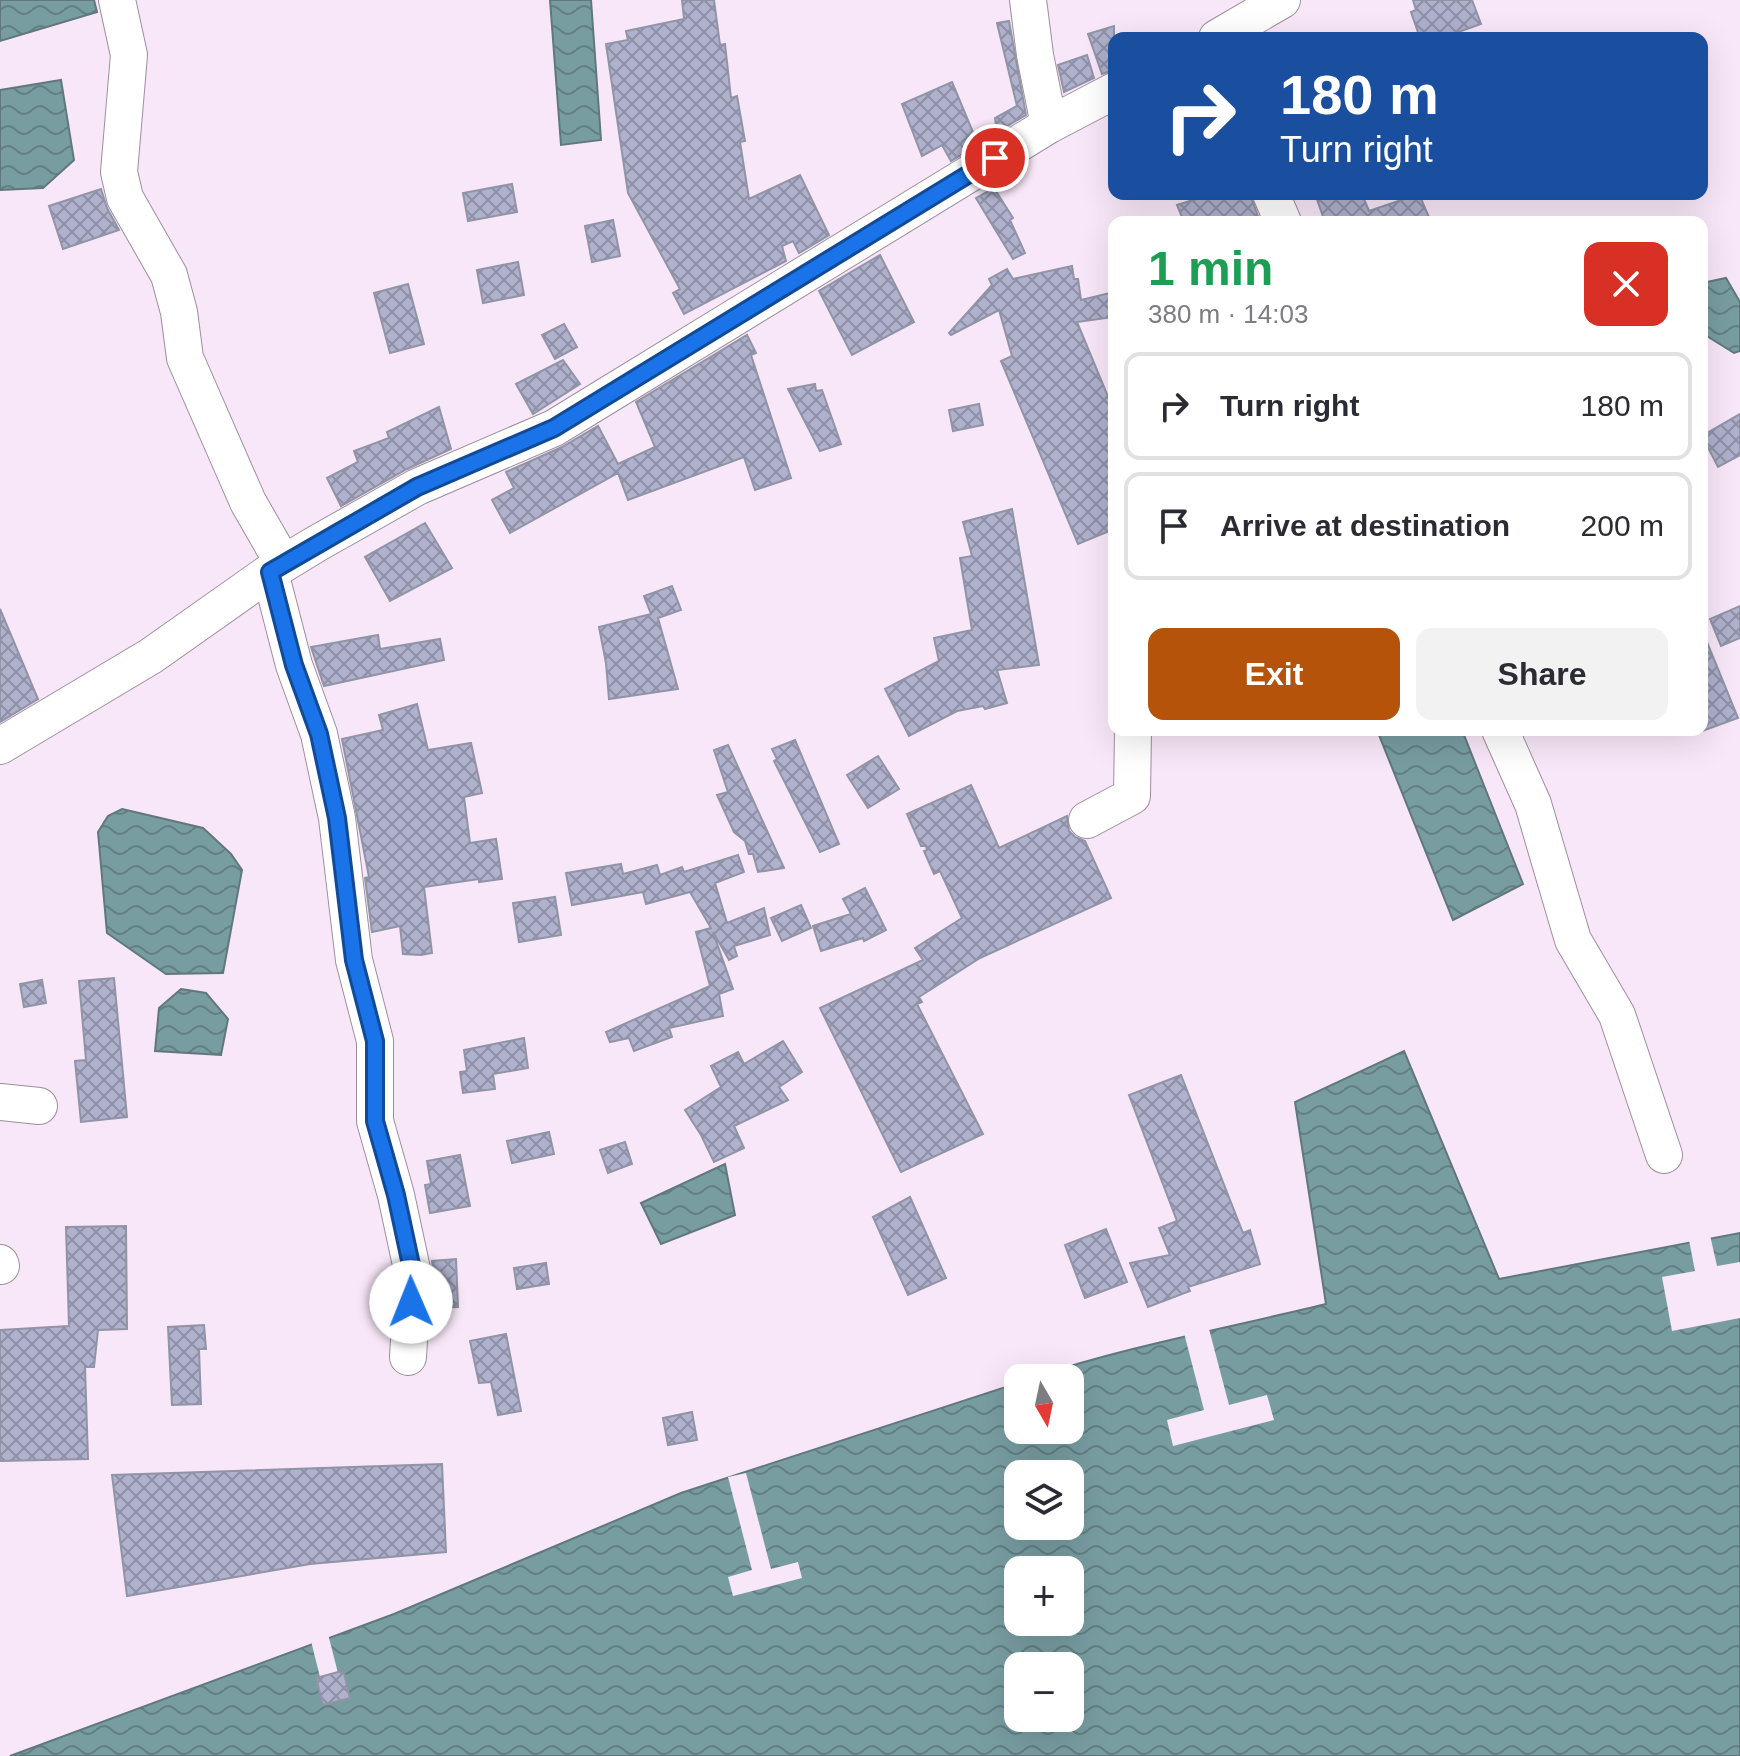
<!DOCTYPE html>
<meta charset="utf-8">
<style>
:root{--surface:#fff;--page:#f2f2f3;--text:#2b2b33;--muted:#7c7c81;--line:#e1e1e2;--accent:#b45309}
body{margin:0;font-family:Arial,sans-serif;background:var(--page);color:var(--text);height:100vh;display:flex;flex-direction:column;font-size:30px;white-space:nowrap}
*{box-sizing:border-box;margin:0}
p{font-size:26px;color:var(--muted)}
.icon{flex:none;width:44px;height:44px;fill:none;stroke:currentColor;stroke-width:2;stroke-linecap:round;stroke-linejoin:round}
.map{position:relative;flex:1;overflow:hidden}
.drawer{position:absolute;left:1108px;top:216px;width:600px;height:520px;display:flex;flex-direction:column;background:var(--surface);border-radius:16px;box-shadow:0 8px 32px #0002}
.drawer>*{flex:none}
.top-card{position:absolute;left:1108px;top:32px;width:600px;height:168px;border-radius:16px;box-shadow:0 8px 32px #0002;background:#1a4fa0;color:#fff;overflow:hidden}
.needle{width:52px;rotate:171deg}
.buttons{position:absolute;left:1004px;top:1364px;display:grid;gap:16px}
.buttons a{display:grid;place-items:center;width:80px;height:80px;border-radius:16px;background:var(--surface);box-shadow:0 8px 32px #0002;font-size:40px}
.pin{position:absolute;display:grid;place-items:center;width:68px;height:68px;color:#fff;margin:-34px;border:4px solid #fff;border-radius:50%;box-shadow:0 2px 8px #0007}
.me{position:absolute;width:88px;margin:-44px;rotate:359deg;stroke-linejoin:round;filter:drop-shadow(0 0 6px #0008)}
.turn{display:flex;align-items:center;gap:28px;height:168px;padding:0 40px;font-size:36px}
.turn .icon{width:104px;height:104px;stroke-width:2.5}
.turn b{display:block;font-size:56px;line-height:68px}
.round{display:grid;place-items:center;flex:none;width:84px;height:84px;border-radius:16px;background:var(--page)}
.summary{display:flex;align-items:center;justify-content:space-between;height:136px;padding:0 40px}
h1{font-size:48px;font-weight:700;line-height:60px;color:#1e9e55}
.cta{display:flex;gap:16px;margin-top:auto;padding:16px 40px}
.cta a{flex:1;height:92px;border-radius:16px;background:var(--accent);color:#fff;font-size:32px;font-weight:700;line-height:92px;text-align:center}
.cta a+a{background:var(--page);color:var(--text)}
ul{padding:0;list-style:none}
li{display:flex;align-items:center;gap:24px;height:108px;margin:0 16px 12px;padding:0 24px;border:4px solid var(--line);border-radius:16px}
li div{flex:1}
li b{display:block;font-size:30px}
li em{font-style:normal}
.map>svg:first-child{display:block}
.water{fill:url(#water-waves);stroke:#60787d;stroke-width:2;fill-rule:evenodd}
.pier{fill:#f8e7f8}
.building{fill:url(#building-cross-hatch);stroke:#9193a6;stroke-width:2}
.lines{fill:none;stroke-linecap:round;stroke-linejoin:round}
.minor-casing{stroke:#9e8e9d;stroke-width:38}
.minor{stroke:#fff;stroke-width:36}
.route-casing{stroke:#114b97;stroke-width:20}
.route{stroke:#1a73e8;stroke-width:14}
</style>
<div class="map">
<svg width="1740" height="1756" viewBox="0 0 1740 1756">
<defs>
<pattern id="water-waves" width="16" height="10" patternUnits="userSpaceOnUse" patternTransform="scale(2)"><rect width="16" height="10" fill="#789da1"/><path d="M0 5q4-4 8 0t8 0" fill="none" stroke="#628083"/></pattern>
<pattern id="building-cross-hatch" width="8" height="8" patternUnits="userSpaceOnUse" patternTransform="scale(2)"><rect width="8" height="8" fill="#afb1cd"/><path d="M0 0l8 8M0 8l8-8" fill="none" stroke="#8e90a6"/></pattern>
</defs>
<rect width="100%" height="100%" fill="#f8e7f8"/>
<path class="water" d="M 0,0 L 94,0 L 97,12 L 0,41 Z
M 550,0 L 591,0 L 601,140 L 561,145 Z
M 61,80 L 74,160 L 43,188 L 0,190 L 0,90 Z
M 1726,278 L 1740,302 L 1740,351 L 1734,353 L 1702,333 L 1702,283 Z
M 1377,730 L 1462,730 L 1523,884 L 1453,920 Z
M 122,809 L 203,828 L 231,854 L 242,870 L 223,973 L 166,974 L 107,933 L 98,832 L 108,816 Z
M 181,989 L 206,993 L 228,1019 L 221,1055 L 155,1051 L 159,1008 Z
M 1404,1051 L 1499,1279 L 1740,1233 L 1740,1756 L 10,1756 L 394,1614 L 681,1493 L 1018,1383 L 1018,1430 L 1070,1430 L 1070,1378 L 1032,1378 C 1128,1346 1228,1328 1326,1304 L 1295,1102 ZM 1018,1474 L 1070,1474 L 1070,1526 L 1018,1526 ZM 1018,1570 L 1070,1570 L 1070,1622 L 1018,1622 ZM 1018,1666 L 1070,1666 L 1070,1718 L 1018,1718 Z
M 725,1164 L 735,1215 L 661,1244 L 641,1203 Z"/>
<path class="pier" d="M 1710,1235 L 1717,1266 L 1740,1262 L 1740,1318 L 1672,1331 L 1662,1277 L 1695,1271 L 1689,1240 Z
M 1209,1329 L 1229,1405 L 1267,1395 L 1274,1420 L 1173,1446 L 1167,1420 L 1204,1410 L 1184,1333 Z
M 746,1473 L 771,1569 L 798,1562 L 802,1578 L 733,1596 L 728,1577 L 752,1570 L 728,1477 Z
M 328,1634 L 338,1673 L 344,1673 L 350,1698 L 323,1705 L 320,1677 L 311,1641 Z"/>
<path class="building" d="M 682,0 L 714,0 L 720,45 L 725,44 L 731,98 L 737,96 L 745,141 L 740,142 L 749,199 L 800,175 L 829,235 L 799,253 L 793,241 L 782,246 L 786,261 L 684,314 L 673,293 L 680,289 L 628,193 L 606,44 L 628,40 L 626,31 L 684,19 Z
M 1413,0 L 1472,0 L 1481,24 L 1442,38 L 1420,38 L 1411,12 L 1416,10 Z
M 1009,21 L 1026,115 L 997,132 L 995,118 L 1017,106 L 997,23 Z
M 1114,26 L 1114,70 L 1102,74 L 1088,34 Z
M 1087,55 L 1094,78 L 1064,92 L 1058,65 Z
M 952,82 L 978,144 L 951,161 L 942,145 L 922,156 L 902,104 Z
M 512,184 L 517,212 L 468,221 L 463,193 Z
M 994,188 L 1013,218 L 1010,220 L 1025,253 L 1013,259 L 976,198 Z
M 101,189 L 107,208 L 119,230 L 63,249 L 49,206 Z
M 1213,194 L 1250,194 L 1260,222 L 1184,222 L 1177,205 Z
M 1315,194 L 1362,194 L 1369,211 L 1419,194 L 1431,222 L 1325,222 Z
M 613,220 L 620,256 L 592,262 L 585,226 Z
M 880,255 L 914,322 L 852,355 L 819,291 Z
M 518,262 L 524,295 L 483,303 L 477,270 Z
M 1072,266 L 1074,279 L 1078,279 L 1081,300 L 1114,292 L 1114,317 L 1077,322 L 1114,411 L 1114,529 L 1078,544 L 1001,361 L 1012,356 L 999,310 L 951,335 L 949,333 L 992,285 L 989,279 L 1007,269 L 1013,279 Z
M 408,284 L 424,344 L 390,353 L 374,293 Z
M 564,324 L 577,347 L 555,359 L 542,335 Z
M 747,335 L 756,353 L 751,355 L 791,478 L 755,490 L 744,457 L 628,500 L 618,473 L 510,533 L 492,500 L 514,488 L 506,472 L 562,447 L 598,426 L 618,464 L 655,447 L 636,402 Z
M 563,360 L 580,384 L 533,414 L 516,384 Z
M 815,384 L 816,391 L 822,390 L 841,444 L 820,451 L 788,389 Z
M 979,404 L 983,425 L 953,431 L 949,410 Z
M 439,407 L 451,449 L 407,469 L 341,506 L 327,478 L 358,462 L 354,451 L 389,438 L 387,432 Z
M 1740,414 L 1740,455 L 1718,467 L 1702,436 Z
M 1012,509 L 1039,665 L 997,670 L 1007,703 L 985,709 L 983,706 L 957,711 L 909,736 L 885,689 L 939,661 L 934,638 L 972,630 L 960,558 L 972,556 L 963,522 Z
M 425,523 L 452,568 L 390,601 L 365,557 Z
M 672,586 L 681,610 L 658,618 L 678,689 L 609,699 L 606,663 L 599,627 L 651,614 L 644,596 Z
M 1740,606 L 1740,638 L 1721,646 L 1710,619 Z
M 0,609 L 38,699 L 0,722 Z
M 1702,630 L 1738,718 L 1702,731 Z
M 378,635 L 380,649 L 440,639 L 444,660 L 324,686 L 311,647 Z
M 417,704 L 428,750 L 471,743 L 482,793 L 464,797 L 470,843 L 496,839 L 502,879 L 479,882 L 479,879 L 424,887 L 432,953 L 421,955 L 403,954 L 400,926 L 372,932 L 365,878 L 369,877 L 342,739 L 383,730 L 379,715 Z
M 795,740 L 839,844 L 820,852 L 774,761 L 777,759 L 772,749 Z
M 728,745 L 784,868 L 758,872 L 753,854 L 749,854 L 745,841 L 734,832 L 717,795 L 728,792 L 714,750 Z
M 878,756 L 899,789 L 868,808 L 847,775 Z
M 971,785 L 999,848 L 1067,816 L 1069,831 L 1075,837 L 1085,841 L 1111,898 L 980,958 L 919,997 L 922,1002 L 917,1004 L 983,1134 L 901,1172 L 820,1008 L 923,960 L 915,948 L 962,918 L 940,871 L 934,874 L 924,851 L 927,850 L 926,846 L 921,846 L 907,814 Z
M 738,855 L 744,872 L 715,883 L 727,923 L 764,908 L 770,935 L 734,946 L 737,956 L 729,960 L 713,932 L 733,989 L 719,994 L 723,1016 L 669,1028 L 672,1037 L 634,1051 L 629,1038 L 610,1042 L 606,1032 L 710,986 L 696,932 L 711,928 L 690,892 L 646,904 L 643,892 L 572,905 L 566,873 L 621,864 L 623,874 L 657,865 L 660,875 L 682,867 L 684,872 Z
M 865,888 L 886,930 L 864,941 L 863,938 L 821,951 L 813,926 L 851,914 L 843,899 Z
M 555,897 L 561,935 L 519,942 L 513,903 Z
M 801,905 L 811,928 L 782,941 L 771,918 Z
M 114,978 L 127,1117 L 81,1122 L 75,1061 L 86,1060 L 79,981 Z
M 42,980 L 46,1003 L 24,1007 L 20,984 Z
M 524,1038 L 528,1068 L 493,1074 L 495,1089 L 463,1093 L 460,1072 L 467,1071 L 464,1050 Z
M 783,1041 L 802,1072 L 779,1087 L 788,1100 L 734,1126 L 744,1148 L 714,1162 L 701,1135 L 685,1110 L 721,1087 L 711,1066 L 738,1052 L 744,1064 Z
M 1181,1075 L 1243,1233 L 1250,1230 L 1260,1264 L 1188,1287 L 1190,1291 L 1148,1307 L 1130,1263 L 1170,1255 L 1159,1228 L 1177,1221 L 1129,1095 Z
M 549,1132 L 554,1154 L 512,1163 L 507,1141 Z
M 625,1142 L 632,1164 L 608,1173 L 600,1150 Z
M 460,1155 L 470,1206 L 430,1213 L 425,1185 L 431,1184 L 427,1161 Z
M 910,1197 L 946,1278 L 908,1295 L 873,1217 Z
M 126,1226 L 127,1329 L 98,1330 L 94,1367 L 85,1367 L 88,1459 L 0,1461 L 0,1330 L 69,1326 L 66,1227 Z
M 1106,1229 L 1127,1282 L 1085,1298 L 1065,1245 Z
M 456,1259 L 458,1307 L 432,1308 L 434,1275 L 432,1261 Z
M 546,1263 L 549,1284 L 517,1289 L 514,1268 Z
M 204,1325 L 206,1349 L 199,1349 L 201,1404 L 172,1405 L 168,1327 Z
M 506,1334 L 521,1411 L 498,1415 L 491,1382 L 479,1383 L 470,1341 Z
M 692,1412 L 697,1440 L 668,1445 L 663,1418 Z
M 442,1464 L 446,1552 L 310,1564 L 127,1596 L 112,1475 Z
M 338,1672 L 344,1673 L 350,1698 L 323,1705 L 316,1678 Z"/>
<g class="lines">
<defs>
<path id="minor" d="M 117,0 L 129,55 L 119,172 L 125,198 L 169,275 L 179,312 L 185,358 L 248,502 L 283,563
M 1028,0 L 1035,55 L 1049,125
M 1217,38 L 1282,0
M 1271,194 L 1283,222
M 270,572 L 294,665 L 319,734 L 337,818 L 354,960 L 375,1041 L 375,1121 L 396,1195 L 413,1274 L 408,1357
M 1500,730 L 1533,804 L 1573,940 L 1617,1015 L 1664,1155
M 0,746 L 151,656 L 270,572 L 316,544 L 417,487 L 554,428 L 1049,125 L 1114,91
M 1087,820 L 1132,796 L 1133,730
M 0,1102 L 39,1106
M 0,1263 L 1,1266"/>
</defs>
<use href="#minor" class="minor-casing"/>
<use href="#minor" class="minor"/>
</g>
<g class="lines">
<defs>
<path id="route" d="M 411,1302 L 413,1274 L 396,1195 L 375,1121 L 375,1041 L 354,960 L 337,818 L 319,734 L 294,665 L 270,572 L 417,487 L 554,428 L 995,158"/>
</defs>
<use href="#route" class="route-casing"/>
<use href="#route" class="route"/>
</g>
</svg>
<div class="buttons">
<a><svg class="needle" viewBox="-14 -14 28 28"><path d="M0-13l5 13h-10z" fill="#e53935"/><path d="M0 13l5-13h-10z" fill="#7c7c81"/></svg></a>
<a><svg class="icon" aria-label="layers" viewBox="0 0 24 24"><path d="M12 4l9 5-9 5-9-5zM3 14l9 5 9-5"/></svg></a>
<a>+</a>
<a>−</a>
</div>
<div class="pin" style="left:995px;top:158px;background:#d93025"><svg class="icon" aria-label="arrive" viewBox="0 0 24 24"><path d="M6 21V4h12l-3 4 3 4H6"/></svg></div>
<svg class="me" style="left:411px;top:1302px" viewBox="-20 -20 40 40"><circle r="19" fill="#fff"/><path d="M0-13L10 11 0 6-10 11z" fill="#1a73e8"/></svg>
<div class="top-card">
<div class="turn"><svg class="icon" aria-label="right" viewBox="0 0 24 24"><path d="M7 20v-9h11M14 6l5 5-5 5"/></svg><div><b>180 m</b>Turn right</div></div>
</div>
<section class="drawer">
<div class="summary"><div><h1>1 min</h1><p>380 m · 14:03</p></div><a class="round" style="background:#d93025;color:#fff"><svg class="icon" aria-label="close" viewBox="0 0 24 24"><path d="M6 6l12 12M18 6L6 18"/></svg></a></div>
<ul>
<li><svg class="icon" aria-label="right" viewBox="0 0 24 24"><path d="M7 20v-9h11M14 6l5 5-5 5"/></svg><div><b>Turn right</b></div><em>180 m</em></li>
<li><svg class="icon" aria-label="arrive" viewBox="0 0 24 24"><path d="M6 21V4h12l-3 4 3 4H6"/></svg><div><b>Arrive at destination</b></div><em>200 m</em></li>
</ul>
<div class="cta"><a>Exit</a><a>Share</a></div>
</section>
</div>
